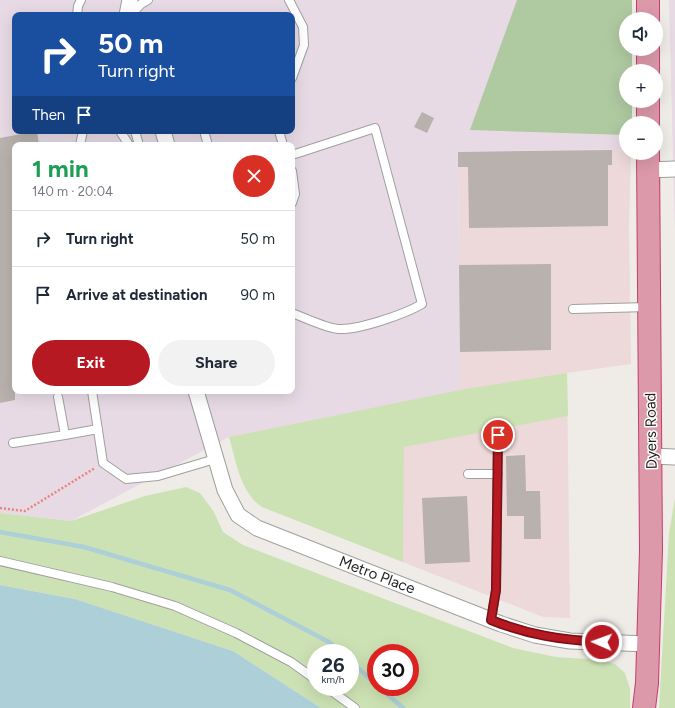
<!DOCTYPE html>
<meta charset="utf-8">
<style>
:root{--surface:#fff;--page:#f2f2f3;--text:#1f2937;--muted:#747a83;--line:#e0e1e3;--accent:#b61921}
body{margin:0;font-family:Figtree,sans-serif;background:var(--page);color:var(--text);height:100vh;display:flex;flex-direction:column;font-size:15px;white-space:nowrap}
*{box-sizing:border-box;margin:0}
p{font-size:13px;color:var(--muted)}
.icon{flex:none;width:22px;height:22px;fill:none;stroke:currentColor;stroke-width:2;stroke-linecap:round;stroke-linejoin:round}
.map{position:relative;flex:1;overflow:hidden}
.sheet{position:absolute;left:12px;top:142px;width:283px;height:252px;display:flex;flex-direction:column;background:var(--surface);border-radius:8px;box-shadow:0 4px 16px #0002}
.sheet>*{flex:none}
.top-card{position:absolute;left:12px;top:12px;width:283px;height:122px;border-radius:8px;box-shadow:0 4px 16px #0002;background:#1a4fa0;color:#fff;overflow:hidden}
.controls{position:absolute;left:619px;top:12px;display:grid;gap:8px}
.controls a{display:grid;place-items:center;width:44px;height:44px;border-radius:50%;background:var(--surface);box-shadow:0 4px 16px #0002;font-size:20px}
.speed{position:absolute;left:307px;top:644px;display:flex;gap:8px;font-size:20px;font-weight:700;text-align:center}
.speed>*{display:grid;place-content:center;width:52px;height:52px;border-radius:50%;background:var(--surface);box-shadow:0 4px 16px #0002;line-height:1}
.speed small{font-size:10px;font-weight:400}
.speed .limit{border:6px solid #d22;background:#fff;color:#111}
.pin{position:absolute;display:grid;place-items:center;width:34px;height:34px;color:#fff;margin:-17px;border:2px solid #fff;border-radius:50%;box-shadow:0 1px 4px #0007}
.me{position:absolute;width:44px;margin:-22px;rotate:272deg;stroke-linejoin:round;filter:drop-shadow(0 0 3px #0008)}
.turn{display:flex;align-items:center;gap:14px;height:84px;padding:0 20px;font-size:18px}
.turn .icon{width:52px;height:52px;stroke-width:2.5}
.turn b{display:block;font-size:28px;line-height:34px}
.then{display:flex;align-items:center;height:38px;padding:0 20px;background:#0003;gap:8px;font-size:15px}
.round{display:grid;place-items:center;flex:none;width:42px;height:42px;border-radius:21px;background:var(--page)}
.head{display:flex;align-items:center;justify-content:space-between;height:68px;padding:0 20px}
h1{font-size:24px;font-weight:700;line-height:30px;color:#1e9e55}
.button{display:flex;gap:8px;margin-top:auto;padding:8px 20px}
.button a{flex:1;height:46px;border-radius:24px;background:var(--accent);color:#fff;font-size:16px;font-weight:700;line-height:46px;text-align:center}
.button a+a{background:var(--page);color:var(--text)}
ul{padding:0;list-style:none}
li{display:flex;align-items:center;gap:12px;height:56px;padding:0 20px;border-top:1px solid var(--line)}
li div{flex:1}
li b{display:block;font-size:15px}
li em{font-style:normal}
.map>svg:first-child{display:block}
.commercial{fill:#edd9d9}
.industrial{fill:#e7dae5;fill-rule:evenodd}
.grass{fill:#cde2b4;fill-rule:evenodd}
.forest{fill:#afc9a1}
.water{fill:#adcfd7}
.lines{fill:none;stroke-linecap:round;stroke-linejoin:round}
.stream{stroke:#adcfd7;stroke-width:4.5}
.building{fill:#b8b1ad}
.lane-casing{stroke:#a0a0a0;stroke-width:10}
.street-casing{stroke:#a0a0a0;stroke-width:17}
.highway-casing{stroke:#c53c72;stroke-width:24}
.path{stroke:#e9847e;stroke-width:2.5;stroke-dasharray:2 2;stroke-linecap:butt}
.lane{stroke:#fff;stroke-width:8}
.street{stroke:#fff;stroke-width:15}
.highway{stroke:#dc99a9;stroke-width:22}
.route-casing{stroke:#761015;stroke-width:10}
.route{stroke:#b61921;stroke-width:7}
.labels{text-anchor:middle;stroke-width:3;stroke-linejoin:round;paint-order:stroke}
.street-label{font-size:15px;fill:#1f1f1f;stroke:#fff}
</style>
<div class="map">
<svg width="675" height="708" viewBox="0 0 675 708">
<rect width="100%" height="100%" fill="#efece7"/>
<path class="commercial" d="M 626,149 L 626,153 L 631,153 L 629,226 L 631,364 L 567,373 L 570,618 L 543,617 L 262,507 L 254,501 L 243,482 L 229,437 L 393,403 L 459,265 L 458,152 Z"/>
<path class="industrial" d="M 0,0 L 629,0 L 626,19 L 626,149 L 458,152 L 460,390 L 229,437 L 71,521 L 0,513 ZM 15,15 L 292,15 L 292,131 L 15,131 ZM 15,145 L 292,145 L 292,391 L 15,391 Z
M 669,0 L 675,0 L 675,233 Z"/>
<path class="grass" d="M 567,373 L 568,416 L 404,447 L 403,562 L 262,507 C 240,492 236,461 229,437 L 460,390 Z
M 186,487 L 200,493 L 214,512 L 223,532 L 243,545 L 513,648 L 556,657 L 602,660 L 615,664 L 625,673 L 630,689 L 630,708 L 321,708 L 233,651 L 75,599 L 0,585 L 0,513 L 71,521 L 145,496 ZM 316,653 L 350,653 L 350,687 L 316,687 ZM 376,653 L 410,653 L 410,687 L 376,687 Z
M 675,498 L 675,708 L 659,708 L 669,533 Z"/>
<path class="forest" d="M 517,0 L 632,0 L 632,19 L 626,19 L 626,49 L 632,49 L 632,71 L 626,71 L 626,101 L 632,101 L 632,123 L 626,123 L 626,135 L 470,130 Z"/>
<path class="water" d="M 0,585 L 75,599 L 233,651 L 321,708 L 0,708 Z"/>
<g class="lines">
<path class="stream" d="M 0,532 L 84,547 L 230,590 L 329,642 L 341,653
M 350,661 L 376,684
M 379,687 L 403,708"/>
</g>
<path class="building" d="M 422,112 L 434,118 L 427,133 L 414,127 Z
M 37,131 L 39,145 L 15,145 L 15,400 L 0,403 L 0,138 Z
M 612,150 L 612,165 L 608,165 L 608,226 L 469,228 L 468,167 L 458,167 L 458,152 Z
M 551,264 L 551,350 L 460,352 L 459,265 Z
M 525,455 L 526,491 L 540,491 L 541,539 L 524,539 L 524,516 L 507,516 L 506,456 Z
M 467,496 L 470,562 L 425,564 L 422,498 Z"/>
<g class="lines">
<defs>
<path id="lane" d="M 289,0 L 303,27 L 304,45 L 292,78
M 77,15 L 78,6 L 81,0
M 131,15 L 141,4 L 148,0
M 120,131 L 129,145
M 135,131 L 139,145
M 204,131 L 208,145
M 279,131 L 283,145
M 80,145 L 83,131
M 292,155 L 375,128 L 422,304 C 405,314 359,330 339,329 C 328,329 303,317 292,313
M 292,171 L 295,194 L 292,203
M 573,309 L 648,307
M 92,391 L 103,463 L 126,479 L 158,476 L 215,459
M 65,435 L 98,429
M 13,443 L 65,435 L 58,397
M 468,474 L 498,474
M 0,561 L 112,587 L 175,606 L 236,633 L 291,662 L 316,680
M 491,620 L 496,590 L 498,435
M 326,687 L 355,708"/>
<path id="street" d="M 127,15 L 130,0
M 163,131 L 167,145
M 648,170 L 675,169
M 196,391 L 225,490 L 238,515 L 257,528 L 501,624 L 535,635 L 570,641 L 649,644
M 651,456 L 675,457"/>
<path id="highway" d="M 648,0 L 648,19
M 648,49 L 648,71
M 648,101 L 648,123
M 644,708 L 647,683 L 651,550 L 648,153"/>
</defs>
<use href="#lane" class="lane-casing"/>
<use href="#street" class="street-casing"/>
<use href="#highway" class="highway-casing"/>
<path class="path" d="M 0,508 L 25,511 L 95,468"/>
<use href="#lane" class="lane"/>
<use href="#street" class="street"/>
<use href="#highway" class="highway"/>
</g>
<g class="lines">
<defs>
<path id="route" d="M 498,435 L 496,590 L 491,620 C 529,635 561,640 602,642"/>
</defs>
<use href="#route" class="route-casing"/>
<use href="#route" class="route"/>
</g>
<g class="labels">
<g class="street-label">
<text transform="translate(651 431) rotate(-91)" y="5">Dyers Road</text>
<text transform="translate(377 575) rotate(21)" y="5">Metro Place</text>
</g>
</g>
</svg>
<div class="controls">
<a><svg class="icon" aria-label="sound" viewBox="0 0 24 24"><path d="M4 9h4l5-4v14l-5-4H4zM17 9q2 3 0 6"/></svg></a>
<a>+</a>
<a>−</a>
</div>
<div class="speed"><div>26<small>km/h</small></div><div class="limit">30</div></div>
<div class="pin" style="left:498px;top:435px;background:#d93025"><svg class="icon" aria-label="arrive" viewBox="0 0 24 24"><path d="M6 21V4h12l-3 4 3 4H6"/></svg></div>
<svg class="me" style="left:602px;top:642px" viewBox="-20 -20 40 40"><circle r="17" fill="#b61921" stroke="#fff" stroke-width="3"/><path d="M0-11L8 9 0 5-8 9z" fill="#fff"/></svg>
<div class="top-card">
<div class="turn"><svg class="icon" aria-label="right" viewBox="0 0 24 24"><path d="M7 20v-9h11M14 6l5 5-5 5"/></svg><div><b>50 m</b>Turn right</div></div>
<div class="then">Then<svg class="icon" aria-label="arrive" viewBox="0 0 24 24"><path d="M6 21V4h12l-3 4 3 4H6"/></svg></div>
</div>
<section class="sheet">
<div class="head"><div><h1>1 min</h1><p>140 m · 20:04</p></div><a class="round" style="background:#d93025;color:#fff"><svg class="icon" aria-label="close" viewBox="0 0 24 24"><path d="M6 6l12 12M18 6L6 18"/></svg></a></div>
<ul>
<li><svg class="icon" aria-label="right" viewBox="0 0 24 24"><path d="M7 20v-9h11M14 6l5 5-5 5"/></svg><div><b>Turn right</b></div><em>50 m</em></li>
<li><svg class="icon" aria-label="arrive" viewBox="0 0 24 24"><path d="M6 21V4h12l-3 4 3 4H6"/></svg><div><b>Arrive at destination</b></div><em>90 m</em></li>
</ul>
<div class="button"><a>Exit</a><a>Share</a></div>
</section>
</div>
